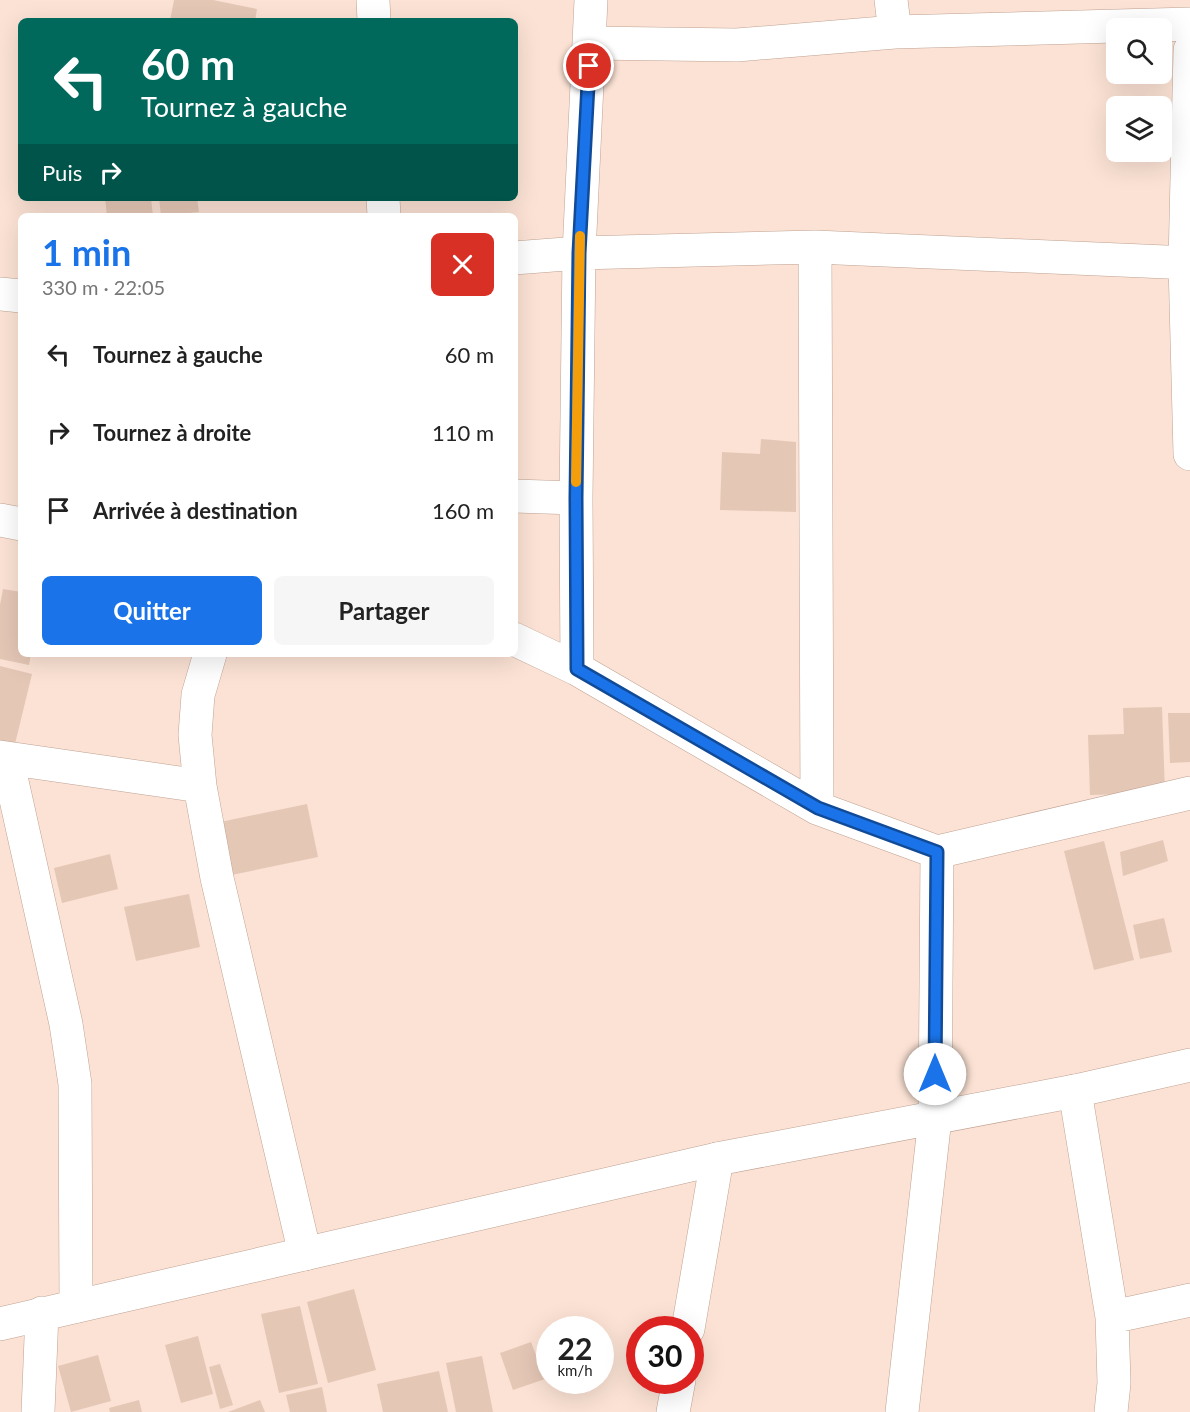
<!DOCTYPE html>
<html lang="fr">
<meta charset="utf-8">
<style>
:root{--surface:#fff;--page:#f6f6f6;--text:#222;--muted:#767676;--accent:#1a73e8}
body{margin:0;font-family:Lato,sans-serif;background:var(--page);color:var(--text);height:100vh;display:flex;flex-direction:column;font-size:22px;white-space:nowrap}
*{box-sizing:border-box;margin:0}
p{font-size:20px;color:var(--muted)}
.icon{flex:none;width:33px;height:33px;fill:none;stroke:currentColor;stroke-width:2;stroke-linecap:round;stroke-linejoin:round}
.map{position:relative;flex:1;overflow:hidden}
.side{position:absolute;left:18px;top:213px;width:500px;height:444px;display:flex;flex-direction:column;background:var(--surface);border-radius:9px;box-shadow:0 6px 24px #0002}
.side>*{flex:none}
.hud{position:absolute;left:18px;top:18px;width:500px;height:183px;border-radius:9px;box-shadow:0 6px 24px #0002;background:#00695c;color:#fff;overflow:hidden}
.buttons{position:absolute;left:1106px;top:18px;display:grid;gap:12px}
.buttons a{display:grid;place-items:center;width:66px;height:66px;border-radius:9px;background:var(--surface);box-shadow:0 6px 24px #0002;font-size:30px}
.speed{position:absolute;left:536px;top:1316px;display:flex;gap:12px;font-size:30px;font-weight:700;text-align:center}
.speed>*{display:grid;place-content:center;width:78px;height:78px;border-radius:50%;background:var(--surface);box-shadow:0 6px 24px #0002;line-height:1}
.speed small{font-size:15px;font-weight:400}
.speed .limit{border:9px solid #d22;background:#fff;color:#111}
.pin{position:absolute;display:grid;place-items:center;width:51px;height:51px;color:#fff;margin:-26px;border:3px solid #fff;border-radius:50%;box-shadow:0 2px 6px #0007}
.me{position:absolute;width:66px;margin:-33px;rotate:0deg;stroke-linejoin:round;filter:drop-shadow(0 0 4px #0008)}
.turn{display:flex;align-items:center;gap:21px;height:126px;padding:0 24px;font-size:27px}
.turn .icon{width:78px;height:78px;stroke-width:2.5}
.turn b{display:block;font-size:42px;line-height:51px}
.then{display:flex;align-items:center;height:57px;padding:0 24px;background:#0003;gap:12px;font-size:22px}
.round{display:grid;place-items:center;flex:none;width:63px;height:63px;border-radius:9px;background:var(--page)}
.overview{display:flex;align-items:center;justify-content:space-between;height:102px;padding:0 24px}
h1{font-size:36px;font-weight:700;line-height:45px;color:var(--accent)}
.action{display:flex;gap:12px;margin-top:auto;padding:12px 24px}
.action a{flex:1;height:69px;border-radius:9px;background:var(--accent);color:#fff;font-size:24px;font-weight:700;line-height:69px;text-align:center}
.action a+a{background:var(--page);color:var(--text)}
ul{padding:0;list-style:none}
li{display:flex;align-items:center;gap:18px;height:78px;padding:0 24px}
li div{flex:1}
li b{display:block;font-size:22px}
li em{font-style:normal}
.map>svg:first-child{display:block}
.building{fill:#e5c7b6}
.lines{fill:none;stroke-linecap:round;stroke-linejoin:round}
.minor-casing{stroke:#bfa292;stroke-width:34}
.major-casing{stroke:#bfa292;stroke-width:34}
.minor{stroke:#fff;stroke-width:33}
.major{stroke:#fff;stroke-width:33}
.route-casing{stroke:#114b97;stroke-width:15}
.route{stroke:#1a73e8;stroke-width:10}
.slow{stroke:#f59e0b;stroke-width:10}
</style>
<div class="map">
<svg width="1190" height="1412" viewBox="0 0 1190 1412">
<rect width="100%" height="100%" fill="#fbe2d4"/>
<path class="building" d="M 174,0 L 213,0 L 257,9 L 255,21 L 170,21 Z
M 105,198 L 151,198 L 153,216 L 107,216 Z
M 159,198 L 197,198 L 199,212 L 161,216 Z
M 761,439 L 796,442 L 796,512 L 720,510 L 722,452 L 760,454 Z
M 3,589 L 21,592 L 21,654 L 31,654 L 29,665 L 0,659 L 0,605 Z
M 0,666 L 32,674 L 14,748 L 0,745 Z
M 1162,707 L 1165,793 L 1090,795 L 1088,735 L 1124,734 L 1123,708 Z
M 1168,713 L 1190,713 L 1190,762 L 1170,763 Z
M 307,804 L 318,857 L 217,878 L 206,825 Z
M 1163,840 L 1168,861 L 1123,876 L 1120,852 Z
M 1104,841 L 1134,960 L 1094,970 L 1064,851 Z
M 110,854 L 118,889 L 62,903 L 54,868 Z
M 189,894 L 200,947 L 136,961 L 124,907 Z
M 1164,918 L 1172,952 L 1140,959 L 1133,925 Z
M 354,1289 L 376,1370 L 328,1383 L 307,1302 Z
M 300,1306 L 318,1384 L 279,1393 L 261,1314 Z
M 198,1336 L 213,1394 L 181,1403 L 165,1345 Z
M 531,1342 L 545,1379 L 513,1390 L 500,1353 Z
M 98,1355 L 111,1401 L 71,1412 L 58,1366 Z
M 482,1356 L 493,1412 L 456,1412 L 446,1363 Z
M 220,1364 L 233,1405 L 220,1409 L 209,1367 Z
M 439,1371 L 448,1412 L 383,1412 L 377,1384 Z
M 322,1387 L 327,1412 L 290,1412 L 286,1395 Z
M 139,1400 L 142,1412 L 110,1412 L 109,1408 Z
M 260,1400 L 265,1412 L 228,1412 Z"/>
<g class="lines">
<defs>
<path id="minor" d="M 373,0 L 374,21
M 891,0 L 895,32
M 590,43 L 737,45 L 895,32 L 1190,24
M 1190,50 L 1185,263 L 1190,454
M 383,198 L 384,216
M 815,247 L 817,808
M 514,258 L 579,253 L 815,247 L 1190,263
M 0,294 L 21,296
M 514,496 L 576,498
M 0,520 L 21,524
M 514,639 L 577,669 L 817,808 L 937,852 L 1190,793
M 210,654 L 198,695 L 195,735 L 200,786 L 217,878 L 305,1254
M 577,669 L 576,498 L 579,253 L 591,0
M 0,757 L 200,786
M 7,759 L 66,1024 L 75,1084 L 76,1306
M 1075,1091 L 1112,1317 L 1114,1383 L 1111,1412
M 1112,1317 L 1190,1300
M 688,1329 L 717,1159
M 38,1412 L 42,1313
M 673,1412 L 679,1380
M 902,1412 L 935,1118 L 937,852"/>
<path id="major" d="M 0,1324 L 717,1159 L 1075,1091 L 1190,1065"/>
</defs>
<use href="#minor" class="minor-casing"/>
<use href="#major" class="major-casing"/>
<use href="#minor" class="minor"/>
<use href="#major" class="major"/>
</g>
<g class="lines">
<defs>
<path id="route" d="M 589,66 L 579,253 L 576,498 L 577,669 L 818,808 L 937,852 L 935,1074"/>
</defs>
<use href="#route" class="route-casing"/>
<use href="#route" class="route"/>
<path class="slow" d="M 576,482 L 580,236"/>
</g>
</svg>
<div class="buttons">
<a><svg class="icon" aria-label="search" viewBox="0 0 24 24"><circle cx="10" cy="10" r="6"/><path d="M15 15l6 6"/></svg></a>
<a><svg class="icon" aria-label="layers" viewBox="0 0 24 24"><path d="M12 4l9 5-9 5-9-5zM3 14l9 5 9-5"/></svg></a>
</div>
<div class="speed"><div>22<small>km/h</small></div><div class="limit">30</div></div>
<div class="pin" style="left:589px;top:66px;background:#d93025"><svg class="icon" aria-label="arrive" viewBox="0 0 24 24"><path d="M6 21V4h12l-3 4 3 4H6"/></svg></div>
<svg class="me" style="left:935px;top:1074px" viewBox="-20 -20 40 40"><circle r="19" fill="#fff"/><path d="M0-13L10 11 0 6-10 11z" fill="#1a73e8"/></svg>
<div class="hud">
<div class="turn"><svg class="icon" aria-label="left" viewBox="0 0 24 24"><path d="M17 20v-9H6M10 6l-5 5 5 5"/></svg><div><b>60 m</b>Tournez à gauche</div></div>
<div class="then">Puis<svg class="icon" aria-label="right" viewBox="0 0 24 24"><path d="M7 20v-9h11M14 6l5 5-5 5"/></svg></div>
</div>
<section class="side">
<div class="overview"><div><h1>1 min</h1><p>330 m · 22:05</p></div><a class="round" style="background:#d93025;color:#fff"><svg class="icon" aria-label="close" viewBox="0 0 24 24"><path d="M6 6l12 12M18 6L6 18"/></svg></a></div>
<ul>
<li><svg class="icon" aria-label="left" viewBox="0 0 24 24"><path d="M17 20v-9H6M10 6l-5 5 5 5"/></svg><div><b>Tournez à gauche</b></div><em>60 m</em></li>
<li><svg class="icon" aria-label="right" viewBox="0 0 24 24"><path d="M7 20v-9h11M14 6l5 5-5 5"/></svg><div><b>Tournez à droite</b></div><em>110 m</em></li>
<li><svg class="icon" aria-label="arrive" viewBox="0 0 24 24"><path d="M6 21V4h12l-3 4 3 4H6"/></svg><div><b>Arrivée à destination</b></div><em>160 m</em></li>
</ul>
<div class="action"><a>Quitter</a><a>Partager</a></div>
</section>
</div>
